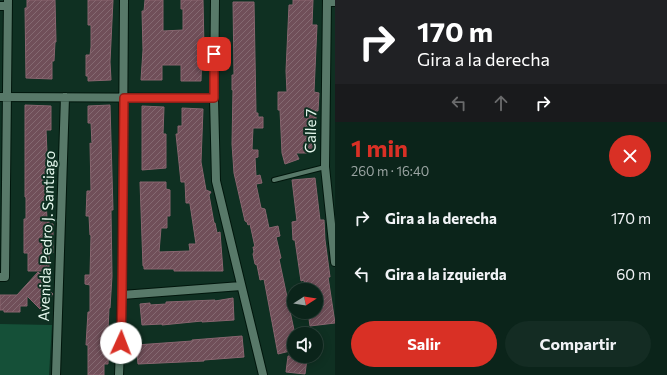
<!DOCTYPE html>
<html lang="es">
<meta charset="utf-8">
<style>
:root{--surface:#0b241a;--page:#142c23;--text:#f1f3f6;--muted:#9aa4a2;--line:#2b4139;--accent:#d93025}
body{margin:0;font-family:Commissioner,sans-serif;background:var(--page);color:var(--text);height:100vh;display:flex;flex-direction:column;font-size:15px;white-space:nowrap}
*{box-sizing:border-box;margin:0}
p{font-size:13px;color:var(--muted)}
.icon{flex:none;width:22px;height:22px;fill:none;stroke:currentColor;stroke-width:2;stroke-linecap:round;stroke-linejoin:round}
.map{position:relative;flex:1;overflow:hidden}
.details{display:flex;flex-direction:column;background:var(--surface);width:332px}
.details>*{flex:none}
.banner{background:#202124;color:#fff;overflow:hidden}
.needle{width:26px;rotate:78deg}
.tools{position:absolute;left:287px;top:283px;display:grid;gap:8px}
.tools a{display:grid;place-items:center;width:36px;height:36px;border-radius:50%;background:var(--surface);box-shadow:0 2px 10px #0003,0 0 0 1px var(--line);font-size:20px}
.pin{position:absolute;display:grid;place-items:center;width:34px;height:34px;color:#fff;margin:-17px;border-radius:8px;box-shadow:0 2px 6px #0006}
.me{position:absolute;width:44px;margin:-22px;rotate:2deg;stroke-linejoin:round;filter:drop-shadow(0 0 3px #0008)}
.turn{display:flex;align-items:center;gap:14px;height:84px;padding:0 16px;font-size:18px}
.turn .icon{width:52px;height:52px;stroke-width:2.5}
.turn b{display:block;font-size:28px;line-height:34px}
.lanes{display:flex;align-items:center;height:38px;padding:0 16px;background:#0003;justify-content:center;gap:20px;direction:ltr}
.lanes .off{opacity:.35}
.round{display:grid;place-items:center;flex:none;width:42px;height:42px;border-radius:21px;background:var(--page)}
.head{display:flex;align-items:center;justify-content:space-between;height:68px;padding:0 16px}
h1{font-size:24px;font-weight:700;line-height:30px;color:var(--accent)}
.action{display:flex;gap:8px;margin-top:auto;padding:8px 16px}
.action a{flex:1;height:46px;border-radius:24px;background:var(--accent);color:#fff;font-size:16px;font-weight:700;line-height:46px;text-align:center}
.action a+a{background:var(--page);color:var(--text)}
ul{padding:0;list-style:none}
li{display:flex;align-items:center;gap:12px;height:56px;padding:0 16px}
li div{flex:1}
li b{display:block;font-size:15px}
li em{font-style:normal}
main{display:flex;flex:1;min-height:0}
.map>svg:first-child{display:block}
.park{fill:#155038}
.building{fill:url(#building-hatch);stroke:#88656f}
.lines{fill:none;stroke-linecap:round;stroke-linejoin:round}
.lane-casing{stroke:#01160c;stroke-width:6}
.street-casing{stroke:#01160c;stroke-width:10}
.lane{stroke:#587969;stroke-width:4}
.street{stroke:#587969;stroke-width:8}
.route-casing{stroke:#8d1f18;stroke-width:10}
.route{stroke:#d93025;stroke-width:7}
.labels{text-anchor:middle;stroke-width:4;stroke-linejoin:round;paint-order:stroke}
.street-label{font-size:15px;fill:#e6f8ee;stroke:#0f3022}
</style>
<main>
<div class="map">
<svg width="335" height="375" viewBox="0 0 335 375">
<defs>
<pattern id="building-hatch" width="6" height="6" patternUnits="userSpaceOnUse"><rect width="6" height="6" fill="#704f59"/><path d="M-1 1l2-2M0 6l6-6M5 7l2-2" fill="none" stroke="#846971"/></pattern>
</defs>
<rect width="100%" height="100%" fill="#0f3022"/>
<path class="park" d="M 0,324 L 52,325 L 49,375 L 0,375 Z"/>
<path class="building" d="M 27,0 L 55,0 L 56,42 L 55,42 L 54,61 L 52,61 L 52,79 L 26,78 L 25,8 L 27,8 Z
M 88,0 L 113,0 L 110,62 L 111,80 L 88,81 L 88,76 L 86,76 L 86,55 L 90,55 L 91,47 L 91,25 L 88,25 Z
M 145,0 L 163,0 L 163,31 L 183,30 L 183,9 L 181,9 L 181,0 L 203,0 L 204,48 L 202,48 L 201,81 L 181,81 L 181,65 L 162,65 L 162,80 L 141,80 L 143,50 L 142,11 L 144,11 Z
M 293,0 L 313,0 L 312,25 L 317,25 L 314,92 L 319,93 L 318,111 L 316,111 L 316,133 L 314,133 L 313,153 L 296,153 L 299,159 L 285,164 L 282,153 L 280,110 L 278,110 L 278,92 L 287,92 L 286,71 L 289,5 L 293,5 Z
M 233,2 L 254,2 L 256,113 L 258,113 L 258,117 L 263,117 L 263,128 L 253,128 L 252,149 L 253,150 L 258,150 L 258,157 L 255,158 L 256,176 L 260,175 L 262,183 L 256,184 L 261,208 L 265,209 L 269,228 L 278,226 L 280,236 L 276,237 L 281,258 L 279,259 L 294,330 L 292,330 L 294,337 L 294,350 L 278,354 L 264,279 L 260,280 L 257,265 L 255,264 L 253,254 L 254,252 L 253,247 L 255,247 L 250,224 L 248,225 L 247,222 L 245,221 L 234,173 L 232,144 L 233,90 L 232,90 L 232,75 L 234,75 Z
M 25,105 L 51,106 L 51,130 L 46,130 L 47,153 L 46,158 L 45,200 L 46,200 L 47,219 L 49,219 L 49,224 L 53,224 L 53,253 L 49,253 L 49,271 L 28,271 L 28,253 L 24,253 L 24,219 L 26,219 L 26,197 L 25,197 Z
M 110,105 L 113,210 L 111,210 L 112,276 L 110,308 L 109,308 L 108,331 L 110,331 L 108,364 L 104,364 L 104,375 L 88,375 L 88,345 L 86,345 L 88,312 L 90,312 L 90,285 L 85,284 L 85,275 L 90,275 L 91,235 L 90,235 L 89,216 L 86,216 L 87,191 L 91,191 L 90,143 L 92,144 L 91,123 L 88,123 L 88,106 Z
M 142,106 L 164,107 L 163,134 L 166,134 L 166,168 L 142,170 Z
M 182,108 L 203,109 L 201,162 L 206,190 L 211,192 L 209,195 L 214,223 L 215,223 L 217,233 L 220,232 L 223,271 L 174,271 L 174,269 L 144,269 L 144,266 L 143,266 L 140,182 L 166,182 L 166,189 L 170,190 L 170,216 L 167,216 L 167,228 L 161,228 L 159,252 L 190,251 L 189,244 L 196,244 L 190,204 L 190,203 L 186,203 L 185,182 L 181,182 L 176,134 L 178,134 L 178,126 L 182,126 Z
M 315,178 L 320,220 L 324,220 L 325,240 L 330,277 L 328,277 L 335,323 L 310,326 L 308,312 L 316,312 L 316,290 L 305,290 L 304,280 L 301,281 L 295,240 L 293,240 L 292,222 L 297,221 L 292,180 Z
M 38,272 L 47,280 L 43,285 L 53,294 L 40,309 L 27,296 L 27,306 L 20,306 L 20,312 L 4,312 L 4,310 L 0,310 L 0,295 L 17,295 Z
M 233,298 L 234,320 L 202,322 L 202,321 L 162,325 L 162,324 L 142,325 L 140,304 L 150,303 L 150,305 L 166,304 L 166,302 L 215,300 L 215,301 Z
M 242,336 L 244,357 L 204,360 L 204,361 L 138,364 L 136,345 L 192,341 L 192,340 Z
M 288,356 L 304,356 L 304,359 L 307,359 L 305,374 L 286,372 Z"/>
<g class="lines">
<defs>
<path id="lane" d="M 274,180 L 325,167"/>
<path id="street" d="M 215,0 L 214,98 L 216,181 L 263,375
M 327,0 L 325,167 L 335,262
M 327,2 L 335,2
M 0,6 L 8,6
M 0,97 L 214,98
M 0,277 L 5,277 L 8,0
M 122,295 L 241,286
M 56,375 L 65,97
M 119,375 L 122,295 L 124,0"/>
</defs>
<use href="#lane" class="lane-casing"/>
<use href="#street" class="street-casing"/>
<use href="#lane" class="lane"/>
<use href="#street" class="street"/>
</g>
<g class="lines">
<defs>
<path id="route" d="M 121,343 L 122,295 L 124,98 L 214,98 L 214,54"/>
</defs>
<use href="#route" class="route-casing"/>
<use href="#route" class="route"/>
</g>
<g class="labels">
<g class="street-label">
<text transform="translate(311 131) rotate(-89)" y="5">Calle 7</text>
<text transform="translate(47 236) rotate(-88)" y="5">Avenida Pedro J. Santiago</text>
</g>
</g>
</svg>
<div class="tools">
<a><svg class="needle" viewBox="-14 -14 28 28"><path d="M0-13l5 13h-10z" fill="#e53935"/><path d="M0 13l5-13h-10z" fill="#9aa4a2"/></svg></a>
<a><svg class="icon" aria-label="sound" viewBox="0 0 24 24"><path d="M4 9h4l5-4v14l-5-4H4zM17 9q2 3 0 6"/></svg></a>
</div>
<div class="pin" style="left:214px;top:54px;background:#d93025"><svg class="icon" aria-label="arrive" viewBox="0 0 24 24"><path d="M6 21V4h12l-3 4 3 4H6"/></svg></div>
<svg class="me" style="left:121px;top:343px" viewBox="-20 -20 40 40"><circle r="19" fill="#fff"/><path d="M0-13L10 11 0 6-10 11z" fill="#d93025"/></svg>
</div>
<section class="details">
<div class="banner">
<div class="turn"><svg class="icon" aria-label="right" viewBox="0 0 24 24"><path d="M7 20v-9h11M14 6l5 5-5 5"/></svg><div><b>170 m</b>Gira a la derecha</div></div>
<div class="lanes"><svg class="icon off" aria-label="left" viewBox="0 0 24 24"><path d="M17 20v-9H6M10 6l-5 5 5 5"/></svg><svg class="icon off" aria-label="ahead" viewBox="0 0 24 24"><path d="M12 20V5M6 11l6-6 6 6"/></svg><svg class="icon" aria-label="right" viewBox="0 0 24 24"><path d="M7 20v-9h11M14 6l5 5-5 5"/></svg></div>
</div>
<div class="head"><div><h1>1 min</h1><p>260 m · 16:40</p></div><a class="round" style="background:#d93025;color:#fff"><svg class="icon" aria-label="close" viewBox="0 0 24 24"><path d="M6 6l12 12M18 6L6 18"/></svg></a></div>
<ul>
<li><svg class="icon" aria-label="right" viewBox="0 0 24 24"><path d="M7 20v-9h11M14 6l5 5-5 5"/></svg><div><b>Gira a la derecha</b></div><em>170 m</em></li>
<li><svg class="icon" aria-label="left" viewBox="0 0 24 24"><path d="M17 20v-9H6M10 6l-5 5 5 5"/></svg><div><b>Gira a la izquierda</b></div><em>60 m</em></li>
</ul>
<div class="action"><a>Salir</a><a>Compartir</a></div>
</section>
</main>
